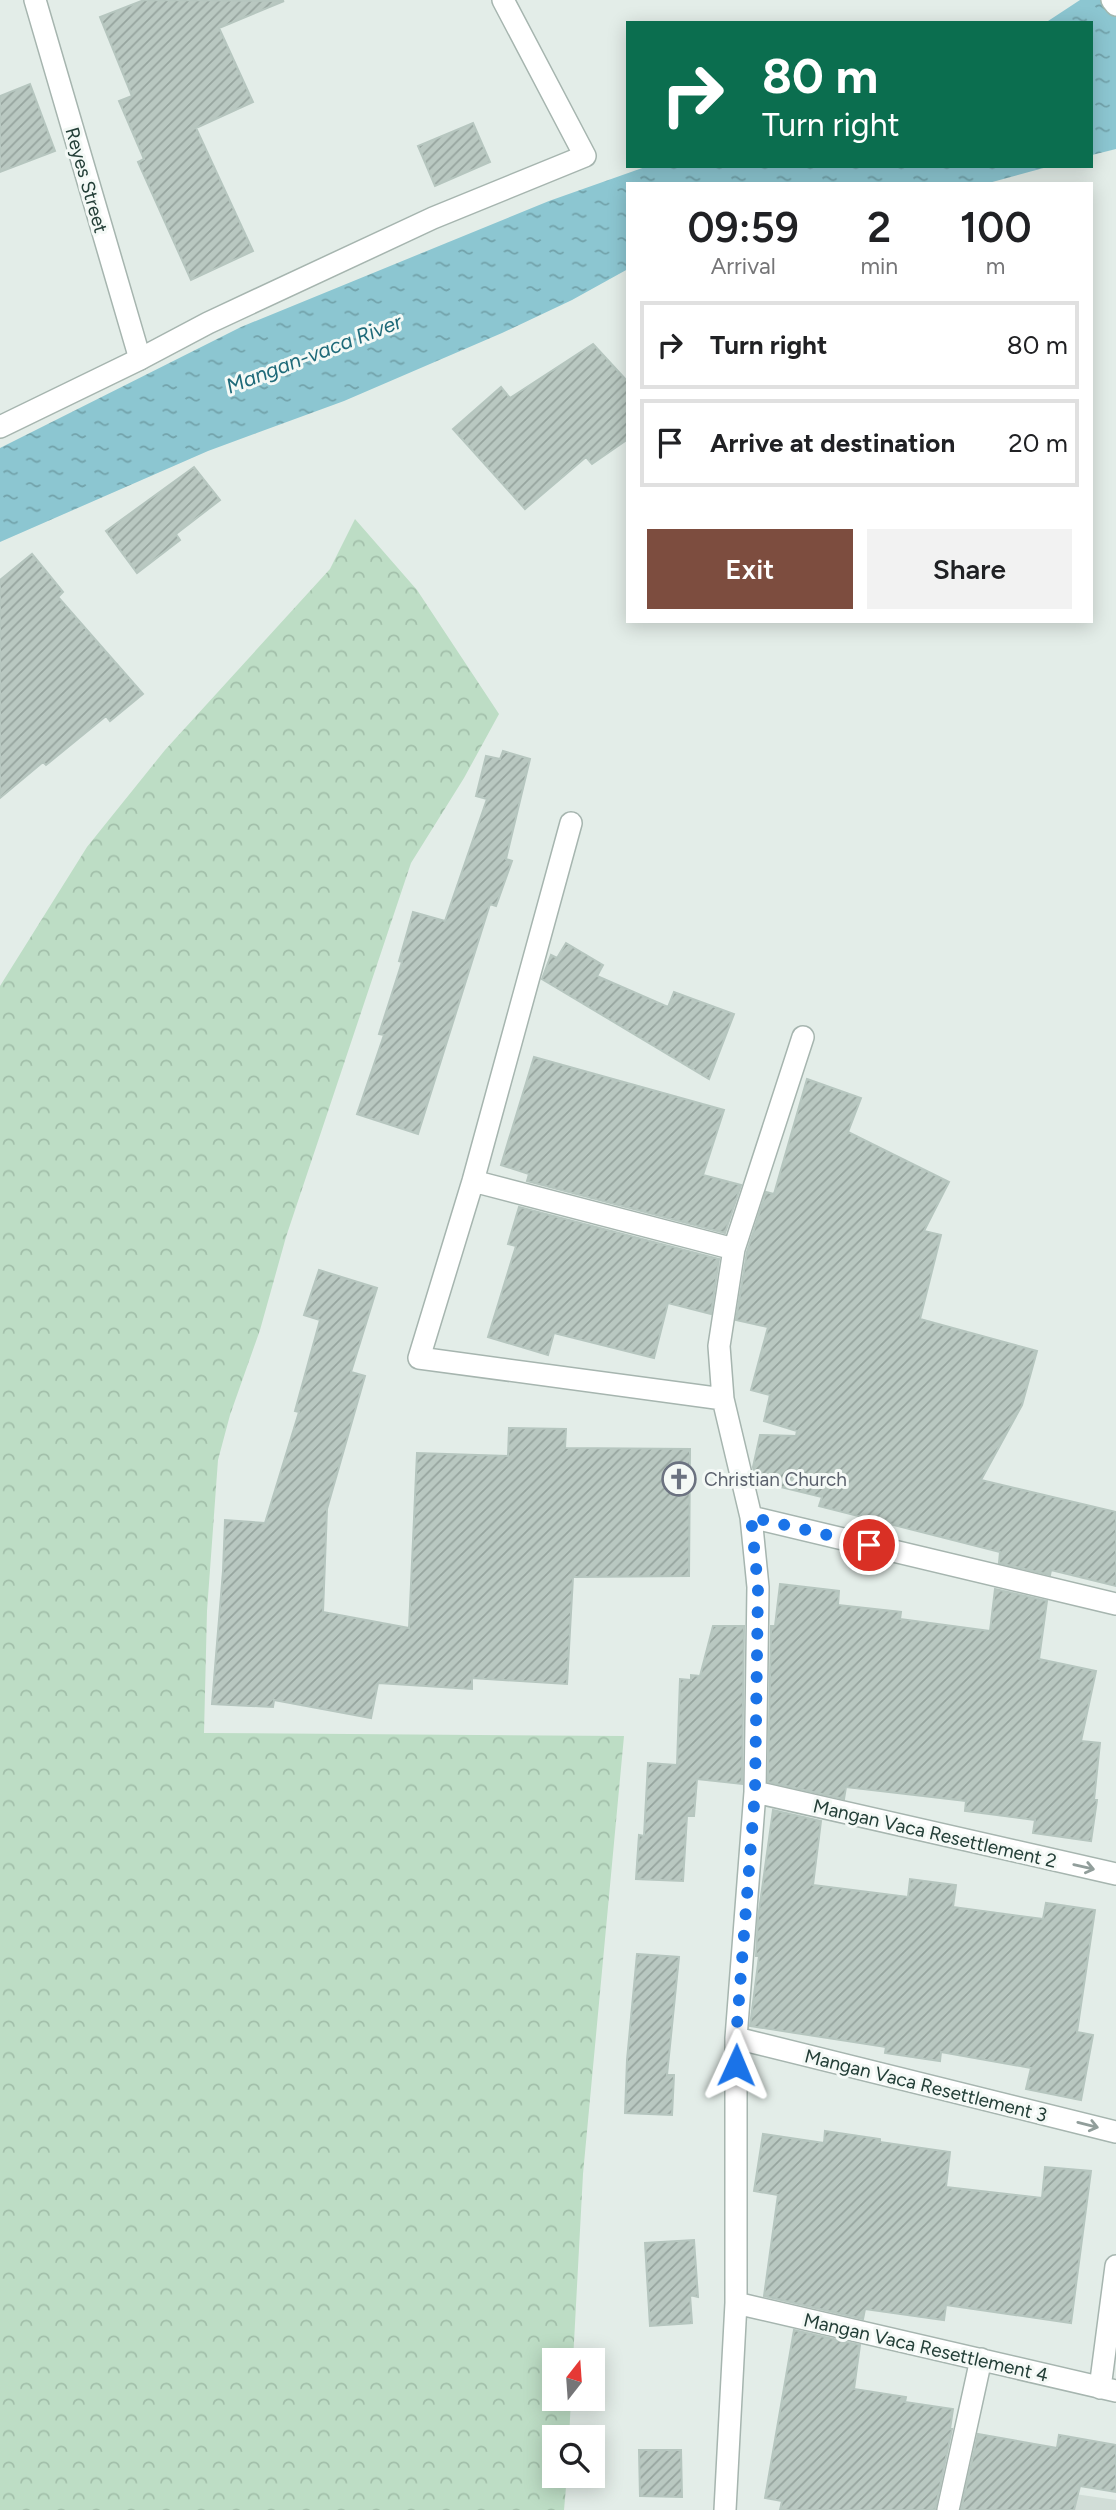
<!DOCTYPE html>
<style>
:root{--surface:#fff;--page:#f2f2f2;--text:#202124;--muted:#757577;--line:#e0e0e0;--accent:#7d4d3f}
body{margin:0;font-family:Figtree,sans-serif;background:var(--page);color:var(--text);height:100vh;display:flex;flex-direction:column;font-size:26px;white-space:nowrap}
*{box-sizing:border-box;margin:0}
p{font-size:23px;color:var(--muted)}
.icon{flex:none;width:38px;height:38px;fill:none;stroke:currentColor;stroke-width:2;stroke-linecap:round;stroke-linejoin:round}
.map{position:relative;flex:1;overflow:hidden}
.side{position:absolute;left:626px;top:182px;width:467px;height:441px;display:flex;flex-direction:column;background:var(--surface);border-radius:0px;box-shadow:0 4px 18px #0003}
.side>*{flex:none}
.hud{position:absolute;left:626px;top:21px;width:467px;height:147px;border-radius:0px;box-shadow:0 4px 18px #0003;background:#0b6e4f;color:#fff;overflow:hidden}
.needle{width:46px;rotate:17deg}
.buttons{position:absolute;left:542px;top:2348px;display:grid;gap:14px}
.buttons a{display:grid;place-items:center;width:63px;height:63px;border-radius:0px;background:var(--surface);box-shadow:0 4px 18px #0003;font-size:35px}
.pin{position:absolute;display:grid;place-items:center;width:60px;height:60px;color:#fff;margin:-30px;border:4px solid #fff;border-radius:50%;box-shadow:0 2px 7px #0007}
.me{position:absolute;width:77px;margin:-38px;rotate:1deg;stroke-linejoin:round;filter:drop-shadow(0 0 5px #0008)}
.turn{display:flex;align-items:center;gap:24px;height:147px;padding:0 21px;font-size:32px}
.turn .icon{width:91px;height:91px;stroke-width:2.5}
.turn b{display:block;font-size:49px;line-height:60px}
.eta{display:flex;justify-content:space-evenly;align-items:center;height:119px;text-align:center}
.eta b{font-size:42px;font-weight:600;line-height:49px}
.cta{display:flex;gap:14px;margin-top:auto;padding:14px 21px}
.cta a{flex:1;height:80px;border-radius:0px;background:var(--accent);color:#fff;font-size:28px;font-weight:600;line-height:80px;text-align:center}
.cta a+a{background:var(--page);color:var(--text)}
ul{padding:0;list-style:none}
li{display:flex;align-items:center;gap:21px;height:88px;margin:0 14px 10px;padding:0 7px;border:4px solid var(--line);border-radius:0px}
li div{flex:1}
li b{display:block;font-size:26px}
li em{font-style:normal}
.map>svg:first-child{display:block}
.built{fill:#d1ddd7}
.forest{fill:url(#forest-crowns)}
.water{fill:url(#water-ripples)}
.building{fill:url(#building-hatch);stroke:#b6c6bf;stroke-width:2}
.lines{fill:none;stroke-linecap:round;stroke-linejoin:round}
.lane-casing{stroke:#a6b5af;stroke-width:24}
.street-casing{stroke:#a6b5af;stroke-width:24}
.secondary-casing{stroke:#a2b8b0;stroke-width:24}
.lane{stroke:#fff;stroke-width:21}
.street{stroke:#fff;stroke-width:21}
.secondary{stroke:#fff;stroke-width:21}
.oneway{stroke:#919e9b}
.route{stroke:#1a73e8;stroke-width:12;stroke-dasharray:0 21.6}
.labels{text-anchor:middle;stroke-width:6;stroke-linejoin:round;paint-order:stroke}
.street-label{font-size:19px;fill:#233e37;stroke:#f4f9f6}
.worship-label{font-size:19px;fill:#5b616d;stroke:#f4f9f6;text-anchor:start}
.water-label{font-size:21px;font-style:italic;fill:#1e6a79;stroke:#f4f9f6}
</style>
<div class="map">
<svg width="1116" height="2510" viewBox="0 0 1116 2510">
<defs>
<pattern id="forest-crowns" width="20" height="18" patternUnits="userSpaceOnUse" patternTransform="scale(1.75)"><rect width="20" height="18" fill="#bdddc5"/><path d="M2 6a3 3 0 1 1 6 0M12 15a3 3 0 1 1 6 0" fill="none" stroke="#a2bfaa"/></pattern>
<pattern id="water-ripples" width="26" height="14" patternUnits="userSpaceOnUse" patternTransform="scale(1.75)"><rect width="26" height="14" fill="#8cc6d1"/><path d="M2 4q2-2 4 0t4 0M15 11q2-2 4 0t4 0" fill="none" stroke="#72a2aa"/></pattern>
<pattern id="building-hatch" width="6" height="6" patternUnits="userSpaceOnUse" patternTransform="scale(1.75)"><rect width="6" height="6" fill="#b9c8c1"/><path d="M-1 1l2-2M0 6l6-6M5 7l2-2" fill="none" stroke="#96a49e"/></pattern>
</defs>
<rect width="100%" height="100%" fill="#e3ede8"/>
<path class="built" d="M 1075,2494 L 1116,2500 L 1116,2510 L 1072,2510 Z"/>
<path class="forest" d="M 355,519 L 417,590 L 499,714 L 464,778 L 411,863 L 286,1237 L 260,1330 L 230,1415 L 218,1460 L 207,1611 L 204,1733 L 624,1736 L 583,2174 L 573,2361 L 555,2361 L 555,2399 L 571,2399 L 569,2438 L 555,2438 L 555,2476 L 567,2476 L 564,2510 L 0,2510 L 0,986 L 87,847 L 165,750 L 330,569 Z"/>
<path class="water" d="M 1080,0 L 1116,0 L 1116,149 L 1092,155 L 1092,23 L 1045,23 Z
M 648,166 L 1051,166 L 985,184 L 628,184 L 628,269 L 572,300 L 502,333 L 344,401 L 208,451 L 0,542 L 0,448 L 241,327 L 549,201 Z"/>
<path class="building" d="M 144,0 L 284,1 L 219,28 L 253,102 L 196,128 L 253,251 L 191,280 L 138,162 L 144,159 L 119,101 L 132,96 L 100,17 Z
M 30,84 L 55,151 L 0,172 L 0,96 Z
M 473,123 L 490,162 L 435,186 L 418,146 Z
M 593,344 L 628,382 L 628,439 L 592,464 L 586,457 L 525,509 L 453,429 L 501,387 L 510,398 Z
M 194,467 L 220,500 L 176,534 L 180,540 L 137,573 L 106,531 Z
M 32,554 L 63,592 L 58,597 L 143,694 L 110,721 L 106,716 L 46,765 L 43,762 L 0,798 L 0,580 Z
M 503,751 L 530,759 L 506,859 L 512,861 L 496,906 L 490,904 L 418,1134 L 357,1114 L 384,1035 L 379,1034 L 402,962 L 399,961 L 413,912 L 445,921 L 487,799 L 476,796 L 486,756 L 500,759 Z
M 566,943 L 603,965 L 597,976 L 668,1007 L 674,992 L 734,1014 L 709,1079 L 542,979 L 551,955 L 557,958 Z
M 534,1057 L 724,1110 L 703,1175 L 741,1185 L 725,1233 L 527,1181 L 529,1174 L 501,1165 Z
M 807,1079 L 861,1098 L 848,1132 L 949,1182 L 924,1231 L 941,1235 L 920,1319 L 1037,1351 L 1022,1405 L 981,1480 L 1116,1512 L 1116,1586 L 1051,1570 L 1050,1575 L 999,1563 L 1000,1552 L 819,1506 L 822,1497 L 756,1481 L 753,1467 L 760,1435 L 796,1436 L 797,1431 L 764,1421 L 770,1395 L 751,1390 L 768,1327 L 736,1320 L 747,1252 L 766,1192 L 774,1194 Z
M 519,1207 L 719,1259 L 711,1314 L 668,1303 L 654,1358 L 554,1333 L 548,1355 L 488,1337 L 516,1246 L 508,1244 Z
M 319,1270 L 377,1288 L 351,1372 L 365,1376 L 327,1509 L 323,1612 L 409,1628 L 417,1453 L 508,1456 L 509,1428 L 566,1429 L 565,1448 L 690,1449 L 689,1576 L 573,1577 L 567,1684 L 472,1678 L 472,1689 L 378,1683 L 371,1718 L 274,1700 L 273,1707 L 212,1704 L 223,1571 L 225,1520 L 265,1523 L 299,1412 L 295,1411 L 320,1320 L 304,1315 Z
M 780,1584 L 839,1591 L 838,1605 L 901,1612 L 900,1619 L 990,1631 L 995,1589 L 1047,1601 L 1039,1659 L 1096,1671 L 1081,1741 L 1100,1743 L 1094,1800 L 1097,1800 L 1091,1841 L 1033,1833 L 1035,1820 L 965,1811 L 966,1801 L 846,1787 L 844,1799 L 768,1782 L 771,1626 L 775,1626 Z
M 713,1626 L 744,1626 L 742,1784 L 697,1779 L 694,1816 L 687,1816 L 683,1881 L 636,1879 L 639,1835 L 644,1836 L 648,1763 L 677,1765 L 680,1679 L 691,1680 L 691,1675 L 700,1676 Z
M 773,1810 L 821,1821 L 813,1885 L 908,1897 L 910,1879 L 956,1885 L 953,1907 L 1043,1919 L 1046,1903 L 1095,1910 L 1077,2032 L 1093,2035 L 1081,2100 L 1026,2089 L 1031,2068 L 941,2052 L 940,2061 L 885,2053 L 886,2047 L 750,2026 L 759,1956 L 756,1956 L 758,1918 Z
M 637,1954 L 679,1957 L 667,2075 L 674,2075 L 672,2115 L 625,2113 L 627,2060 Z
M 825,2131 L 880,2139 L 880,2142 L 950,2152 L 946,2187 L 1042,2198 L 1045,2167 L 1091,2171 L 1071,2323 L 946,2305 L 944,2320 L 865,2309 L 863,2319 L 764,2296 L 778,2195 L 754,2191 L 763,2134 L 824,2143 Z
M 694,2240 L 698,2297 L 690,2295 L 692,2323 L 650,2326 L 645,2243 Z
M 794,2330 L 860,2345 L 854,2389 L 906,2397 L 905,2402 L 953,2409 L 950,2429 L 952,2429 L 935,2510 L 780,2510 L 782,2501 L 765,2498 Z
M 978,2434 L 1057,2448 L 1059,2435 L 1116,2445 L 1116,2492 L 1080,2486 L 1074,2510 L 961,2510 Z
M 639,2450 L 681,2450 L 682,2497 L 640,2496 Z"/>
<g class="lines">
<defs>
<path id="lane" d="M 0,427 L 140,359 L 208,323 L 433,218 L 585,156 L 503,0"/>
<path id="street" d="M 35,0 L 140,359
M 571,823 L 473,1181 L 419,1358 L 723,1399 L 751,1517 L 758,1587 L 755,1792 L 736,2038 L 736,2303 L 725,2510
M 473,1181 L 734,1249
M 723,1399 L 719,1346 L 734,1249 L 803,1037
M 751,1517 L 1116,1604
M 755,1792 L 1116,1874
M 736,2038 L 1116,2132
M 736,2303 L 1116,2391
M 1100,2388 L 1116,2266
M 948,2510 L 981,2359"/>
<path id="secondary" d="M 1112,0 L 1116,5"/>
</defs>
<use href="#lane" class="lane-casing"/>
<use href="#street" class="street-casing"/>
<use href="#secondary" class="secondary-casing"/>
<use href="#lane" class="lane"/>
<use href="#street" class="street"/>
<use href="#secondary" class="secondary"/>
</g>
<defs><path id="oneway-shaft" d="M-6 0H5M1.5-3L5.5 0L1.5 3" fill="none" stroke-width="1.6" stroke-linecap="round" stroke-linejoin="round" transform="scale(1.75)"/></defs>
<g class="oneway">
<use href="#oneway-shaft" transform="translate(1084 1867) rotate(13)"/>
<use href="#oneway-shaft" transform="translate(1088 2125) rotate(14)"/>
</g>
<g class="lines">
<path class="route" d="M 736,2065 L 736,2038 L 755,1792 L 758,1587 L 751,1517 L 869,1545"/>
</g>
<defs>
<symbol id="church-ring" viewBox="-11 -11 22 22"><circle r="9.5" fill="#f4f9f6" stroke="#6b7280" stroke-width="1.5"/><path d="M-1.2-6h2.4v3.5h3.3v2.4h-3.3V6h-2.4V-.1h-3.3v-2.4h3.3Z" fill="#6b7280"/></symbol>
</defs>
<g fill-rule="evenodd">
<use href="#church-ring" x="660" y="1460" width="38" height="38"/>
</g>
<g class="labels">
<g class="street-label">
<text transform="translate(87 180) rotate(74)" y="7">Reyes Street</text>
<text transform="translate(935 1833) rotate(13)" y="7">Mangan Vaca Resettlement 2</text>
<text transform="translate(926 2085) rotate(14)" y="7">Mangan Vaca Resettlement 3</text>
<text transform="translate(926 2347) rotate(13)" y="7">Mangan Vaca Resettlement 4</text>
</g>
<g class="worship-label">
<text x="704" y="1486">Christian Church</text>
</g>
<g class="water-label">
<text transform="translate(314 354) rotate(-21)" y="7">Mangan-vaca River</text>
</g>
</g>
</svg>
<div class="buttons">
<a><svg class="needle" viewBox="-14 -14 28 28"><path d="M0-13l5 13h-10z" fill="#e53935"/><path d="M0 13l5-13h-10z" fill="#757577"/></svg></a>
<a><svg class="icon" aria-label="search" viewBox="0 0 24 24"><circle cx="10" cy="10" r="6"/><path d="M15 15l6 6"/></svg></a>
</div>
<div class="pin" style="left:869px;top:1545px;background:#d93025"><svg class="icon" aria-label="arrive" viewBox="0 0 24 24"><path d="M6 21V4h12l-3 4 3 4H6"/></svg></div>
<svg class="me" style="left:736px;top:2065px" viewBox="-20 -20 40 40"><path d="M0-17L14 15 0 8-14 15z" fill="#1a73e8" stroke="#fff" stroke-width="4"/></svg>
<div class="hud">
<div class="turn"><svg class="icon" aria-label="right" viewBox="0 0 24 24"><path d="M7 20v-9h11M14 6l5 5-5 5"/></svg><div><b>80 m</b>Turn right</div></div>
</div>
<section class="side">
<div class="eta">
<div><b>09:59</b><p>Arrival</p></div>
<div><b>2</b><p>min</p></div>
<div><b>100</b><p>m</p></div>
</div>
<ul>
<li><svg class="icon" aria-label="right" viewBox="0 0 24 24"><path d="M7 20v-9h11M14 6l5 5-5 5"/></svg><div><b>Turn right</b></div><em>80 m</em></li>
<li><svg class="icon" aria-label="arrive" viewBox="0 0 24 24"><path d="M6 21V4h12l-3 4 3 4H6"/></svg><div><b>Arrive at destination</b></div><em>20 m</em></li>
</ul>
<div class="cta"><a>Exit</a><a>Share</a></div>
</section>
</div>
